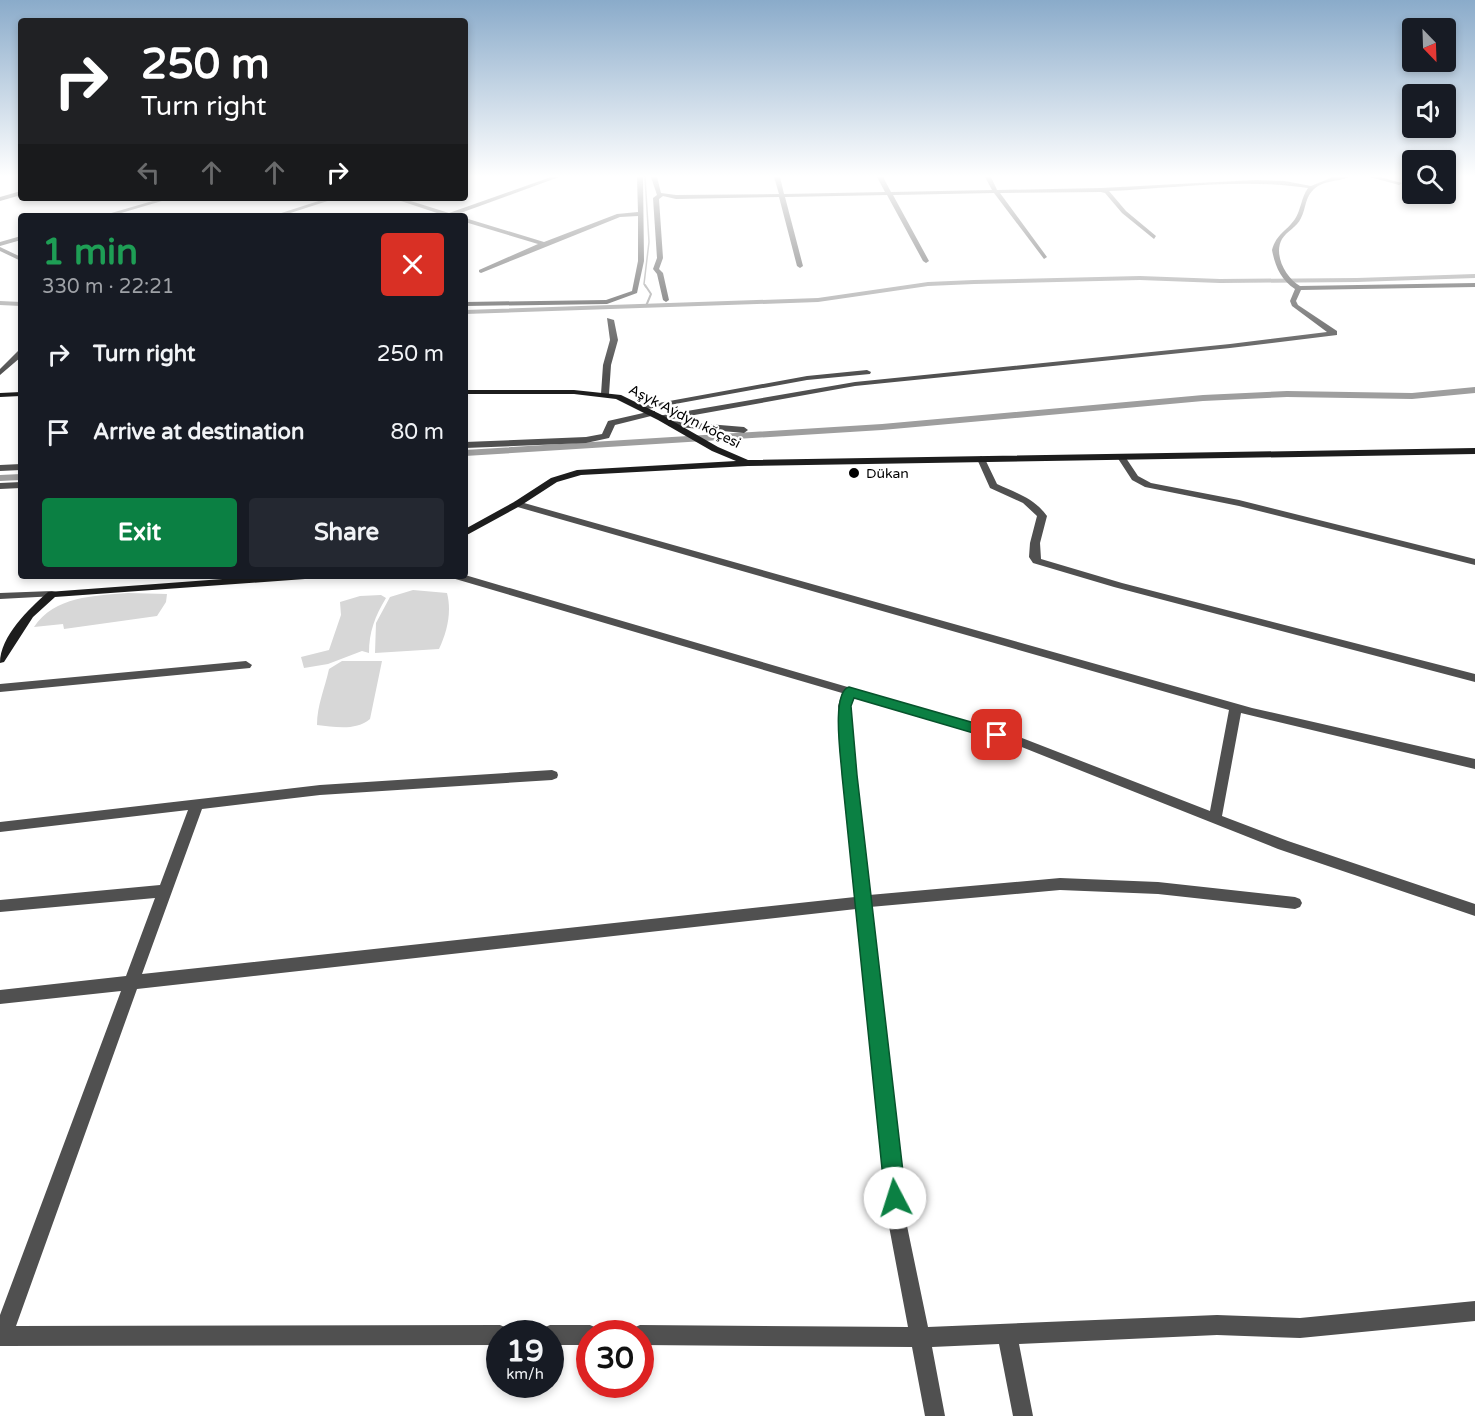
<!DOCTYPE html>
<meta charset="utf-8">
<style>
:root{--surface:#171b24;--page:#242831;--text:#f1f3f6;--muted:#9ea1a6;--accent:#0b8043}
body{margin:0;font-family:"Varela Round",sans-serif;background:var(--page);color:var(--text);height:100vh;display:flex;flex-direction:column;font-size:22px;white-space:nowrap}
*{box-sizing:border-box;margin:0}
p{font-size:20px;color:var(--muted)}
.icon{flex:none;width:33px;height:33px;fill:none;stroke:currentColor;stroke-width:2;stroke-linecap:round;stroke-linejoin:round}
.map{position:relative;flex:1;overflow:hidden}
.sheet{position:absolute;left:18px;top:213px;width:450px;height:366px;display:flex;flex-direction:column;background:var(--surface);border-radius:6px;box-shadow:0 3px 9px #0003}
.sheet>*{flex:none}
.banner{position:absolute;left:18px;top:18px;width:450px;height:183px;border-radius:6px;box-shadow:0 3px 9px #0003;background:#202124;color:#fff;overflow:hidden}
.needle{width:39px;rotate:157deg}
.controls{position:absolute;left:1402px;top:18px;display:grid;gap:12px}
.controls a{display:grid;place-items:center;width:54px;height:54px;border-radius:6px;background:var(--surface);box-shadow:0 3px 9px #0003;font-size:30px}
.speed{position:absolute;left:486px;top:1320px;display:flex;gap:12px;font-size:30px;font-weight:700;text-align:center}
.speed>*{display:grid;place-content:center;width:78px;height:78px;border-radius:50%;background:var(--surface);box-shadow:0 3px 9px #0003;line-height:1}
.speed small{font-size:15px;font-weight:400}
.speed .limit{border:9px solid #d22;background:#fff;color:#111}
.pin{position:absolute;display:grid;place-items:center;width:51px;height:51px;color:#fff;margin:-26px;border-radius:12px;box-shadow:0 3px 9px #0006}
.me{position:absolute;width:66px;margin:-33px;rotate:355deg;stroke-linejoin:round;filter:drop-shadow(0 0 4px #0008)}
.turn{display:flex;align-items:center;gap:21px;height:126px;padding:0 24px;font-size:27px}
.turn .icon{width:78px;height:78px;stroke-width:2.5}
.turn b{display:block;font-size:42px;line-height:51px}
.lanes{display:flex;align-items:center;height:57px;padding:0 24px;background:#0003;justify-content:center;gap:30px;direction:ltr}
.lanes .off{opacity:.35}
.round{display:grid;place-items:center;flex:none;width:63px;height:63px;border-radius:6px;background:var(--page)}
.head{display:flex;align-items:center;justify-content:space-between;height:102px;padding:0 24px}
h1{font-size:36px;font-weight:800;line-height:45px;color:#1e9e55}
.cta{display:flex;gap:12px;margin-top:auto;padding:12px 24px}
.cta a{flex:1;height:69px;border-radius:6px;background:var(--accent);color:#fff;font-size:24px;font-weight:800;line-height:69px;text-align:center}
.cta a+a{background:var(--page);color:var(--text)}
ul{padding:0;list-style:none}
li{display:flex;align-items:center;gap:18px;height:78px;padding:0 24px}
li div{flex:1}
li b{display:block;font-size:22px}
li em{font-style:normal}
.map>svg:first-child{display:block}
.green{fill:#d7d7d7}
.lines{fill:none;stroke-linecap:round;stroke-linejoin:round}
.stream-far1{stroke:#9e9e9e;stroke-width:1.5}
.stream{stroke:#9e9e9e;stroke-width:2}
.canal{fill:#9e9e9e;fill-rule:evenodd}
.street{fill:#505050;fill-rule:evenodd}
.secondary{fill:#1d1d1d;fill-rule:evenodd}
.route{fill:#0b8043;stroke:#07532c;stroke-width:1.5}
.poi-dot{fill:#000;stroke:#fff;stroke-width:2}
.labels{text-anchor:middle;stroke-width:5;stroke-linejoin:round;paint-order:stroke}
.far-street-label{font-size:14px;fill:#000;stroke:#fff}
.far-poi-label{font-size:14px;fill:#000;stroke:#fff;text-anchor:start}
</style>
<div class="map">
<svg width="1475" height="1416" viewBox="0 0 1475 1416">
<rect width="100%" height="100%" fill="#fff"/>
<path class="green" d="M 413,590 L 447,593 C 452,612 447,632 439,649 L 375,653 L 376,623 L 390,597 Z
M 128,593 L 167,594 L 166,602 L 157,616 L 64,629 L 63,624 L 34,627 C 55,596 93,596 128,593 Z
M 381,595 L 386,598 C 375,616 369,632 369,653 L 362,651 L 328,664 L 304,668 L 301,657 L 329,650 L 341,615 L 340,602 L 360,596 Z
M 342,661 L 382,661 L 370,719 C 356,731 335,727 317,725 C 317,705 325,688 329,669 Z"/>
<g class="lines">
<path class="stream-far1" d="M 645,177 L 649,242 L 644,284 L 646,287"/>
<path class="stream" d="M 645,285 L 651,294 L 646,306"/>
<path class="canal" d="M 1475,274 L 1475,278 L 1357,282 L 1220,283 L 1140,280 L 974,284 L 928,286 L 818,302 L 465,314 L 465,310 L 818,298 L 928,282 L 974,280 L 1140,276 L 1220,279 L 1357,278 Z
M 0,301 L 21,302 L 21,306 L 0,305 Z
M 1475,387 L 1475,393 L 1412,399 L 1287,397 L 1203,401 L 882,430 L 465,456 L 465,450 L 882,424 L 1203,395 L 1287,391 L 1412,393 Z
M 21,474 L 21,480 L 0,481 L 0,475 Z"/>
<path class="street" d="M 551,177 L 559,177 L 455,215 L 456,216 L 442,216 L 443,215 L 392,198 L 401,198 L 449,213 Z
M 637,177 L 643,177 L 644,261 L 637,293 L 607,304 L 465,306 L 465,302 L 606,300 L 632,291 L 638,261 L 638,216 L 620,217 L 481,273 L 479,272 L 479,270 L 538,244 L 465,222 L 465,218 L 544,242 L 617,214 L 638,212 Z
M 651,177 L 657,177 L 661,193 L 676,195 L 779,194 L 774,177 L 780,177 L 784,194 L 885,192 L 877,177 L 883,177 L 891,192 L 992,190 L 985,177 L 991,177 L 997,190 L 1101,188 L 1255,180 L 1285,181 L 1311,186 L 1333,177 L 1349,177 C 1338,182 1324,180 1314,189 C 1305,197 1306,208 1301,218 C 1297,227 1287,231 1282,239 C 1273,255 1286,278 1300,286 L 1475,283 L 1475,287 L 1301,290 L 1296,301 L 1298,305 L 1337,331 L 1337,335 L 1230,348 L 855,386 L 661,421 L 657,418 L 658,416 L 855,382 L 1230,344 L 1327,332 L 1292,306 L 1290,301 L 1295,289 C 1281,280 1275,266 1272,250 C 1277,233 1286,232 1295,219 C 1301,210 1301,198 1308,188 C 1243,178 1175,188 1109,191 L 1126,211 L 1156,236 L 1154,239 L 1122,213 L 1105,193 L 1101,192 L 1000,193 L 1047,257 L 1044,259 L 994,193 L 893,195 L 929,261 L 926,263 L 923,261 L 887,195 L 785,197 L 803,266 L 800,268 L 797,266 L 779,197 L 676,199 L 663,196 L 659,199 L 663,258 L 659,269 L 663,273 L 669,300 L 666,302 L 663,300 L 657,274 L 653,269 L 657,258 L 653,198 L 657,195 Z
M 1370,177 L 1380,177 L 1402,183 L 1399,185 Z
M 163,198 L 172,198 L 111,216 L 101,216 Z
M 328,198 L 337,198 L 281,216 L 272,216 Z
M 21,236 L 21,240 L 0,246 L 0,242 Z
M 0,247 L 21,257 L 21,261 L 0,251 Z
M 607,318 L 614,320 L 618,340 L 611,365 L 609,394 L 605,396 L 601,394 L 603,365 L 610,340 Z
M 18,351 L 21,351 L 21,357 L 0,375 L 0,369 Z
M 867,370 L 871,372 L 870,374 L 807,380 L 642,410 L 638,408 L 642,406 L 807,376 Z
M 652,411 L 655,411 L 655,415 L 615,425 L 609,438 L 586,443 L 465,448 L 465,442 L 586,437 L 602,434 L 608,421 Z
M 671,421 L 744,427 L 748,430 L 744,433 L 668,426 L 668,422 Z
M 1121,454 L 1124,455 L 1138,476 L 1151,483 L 1239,500 L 1475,559 L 1475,565 L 1239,506 L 1145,487 L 1132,480 L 1117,457 Z
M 981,456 L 985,459 L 997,484 C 1016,493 1034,498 1047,516 L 1040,543 L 1041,559 L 1122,583 L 1475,674 L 1475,682 L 1114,587 L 1033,563 L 1029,557 L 1030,543 L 1037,516 L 1023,503 L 990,488 L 977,459 Z
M 21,464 L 21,470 L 0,471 L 0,465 Z
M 21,482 L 21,488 L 0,489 L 0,483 Z
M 517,501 L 1252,708 L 1475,759 L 1475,769 L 1241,713 L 1222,816 L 1288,841 L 1475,904 L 1475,916 L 1278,849 L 1014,744 L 853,697 L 850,706 L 855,775 L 869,895 L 1060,878 L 1158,882 L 1295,897 L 1300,899 L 1302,903 L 1300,907 L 1295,909 L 1158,894 L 1060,890 L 870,907 L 906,1221 L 928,1327 L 1217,1315 L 1300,1318 L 1475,1301 L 1475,1321 L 1300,1338 L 1217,1335 L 1019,1344 L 1033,1416 L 1013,1416 L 999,1344 L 932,1347 L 945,1416 L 925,1416 L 912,1347 L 640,1345 L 640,1334 L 631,1334 L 633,1328 L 640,1325 L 908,1327 L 888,1221 L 856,909 L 137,989 L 16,1326 L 500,1325 L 507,1328 L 509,1334 L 500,1334 L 500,1345 L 0,1346 L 0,1315 L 121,991 L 0,1004 L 0,990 L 126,976 L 155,898 L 0,912 L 0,900 L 160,885 L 188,810 L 0,832 L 0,822 L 320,785 L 552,770 L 557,772 L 558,775 L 557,778 L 552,780 L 320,795 L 202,809 L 142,974 L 855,897 L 843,775 L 838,706 L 842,693 L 452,578 L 451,576 L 465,575 L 1022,738 L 1210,811 L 1229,710 L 514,506 L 514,502 Z
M 52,591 L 56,592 L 57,594 L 56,596 L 0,599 L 0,593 Z
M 246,661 L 252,665 L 250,668 L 0,692 L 0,684 Z
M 550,1325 L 590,1325 L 597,1328 L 599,1334 L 590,1334 L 590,1345 L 550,1345 L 550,1334 L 541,1334 L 543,1328 Z"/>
<path class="secondary" d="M 21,191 L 21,195 L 0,201 L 0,197 Z
M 465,390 L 574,390 L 621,395 L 664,416 L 718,447 L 748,460 L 1475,448 L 1475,454 L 748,466 L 581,475 L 557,482 L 520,506 L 465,536 L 465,529 L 514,502 L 551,478 L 577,470 L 736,461 L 712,451 L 658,420 L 616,399 L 574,394 L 465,394 Z
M 21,392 L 21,396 L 0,397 L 0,393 Z
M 261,576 L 310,576 L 305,579 L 55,597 L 33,617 L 4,662 L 0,663 C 0,636 29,609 48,592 Z"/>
</g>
<linearGradient id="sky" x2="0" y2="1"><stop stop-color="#8aabca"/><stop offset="0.47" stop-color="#fff"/><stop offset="1" stop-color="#fff" stop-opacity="0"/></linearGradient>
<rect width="1475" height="375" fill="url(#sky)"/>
<path class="route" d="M 849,687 L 1002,731 L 1004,735 L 997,740 L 854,698 L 851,706 L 857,775 L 906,1198 L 903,1205 L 895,1209 L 888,1205 L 885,1198 L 842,775 C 841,758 831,692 849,687 Z"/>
<circle class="poi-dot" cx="854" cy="473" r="6"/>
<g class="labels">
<g class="far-street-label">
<text transform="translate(685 416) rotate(27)" y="5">Aşyk Aýdyn köçesi</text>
</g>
<g class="far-poi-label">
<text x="866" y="478">Dükan</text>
</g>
</g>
</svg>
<div class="controls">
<a><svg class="needle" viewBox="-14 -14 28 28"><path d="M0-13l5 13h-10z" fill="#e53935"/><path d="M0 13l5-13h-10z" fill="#9ea1a6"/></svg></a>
<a><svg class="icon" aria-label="sound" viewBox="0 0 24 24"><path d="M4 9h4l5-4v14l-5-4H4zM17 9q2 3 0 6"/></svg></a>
<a><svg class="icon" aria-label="search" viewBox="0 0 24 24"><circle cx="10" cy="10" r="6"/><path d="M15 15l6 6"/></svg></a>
</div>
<div class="speed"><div>19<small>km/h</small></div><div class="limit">30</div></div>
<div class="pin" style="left:997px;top:735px;background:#d93025"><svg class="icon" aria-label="arrive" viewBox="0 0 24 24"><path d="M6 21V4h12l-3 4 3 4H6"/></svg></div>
<svg class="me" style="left:895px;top:1198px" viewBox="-20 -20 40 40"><circle r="19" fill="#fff"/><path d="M0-13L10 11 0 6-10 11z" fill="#0b8043"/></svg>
<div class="banner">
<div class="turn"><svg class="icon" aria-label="right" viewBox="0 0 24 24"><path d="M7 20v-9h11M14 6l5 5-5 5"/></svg><div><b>250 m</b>Turn right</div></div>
<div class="lanes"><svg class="icon off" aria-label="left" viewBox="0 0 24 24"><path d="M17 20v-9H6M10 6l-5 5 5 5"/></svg><svg class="icon off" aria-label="ahead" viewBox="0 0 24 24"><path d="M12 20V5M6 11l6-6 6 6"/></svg><svg class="icon off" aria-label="ahead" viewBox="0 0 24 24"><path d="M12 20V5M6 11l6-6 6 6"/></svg><svg class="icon" aria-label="right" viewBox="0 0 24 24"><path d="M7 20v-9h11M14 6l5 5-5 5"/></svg></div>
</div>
<section class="sheet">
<div class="head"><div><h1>1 min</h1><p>330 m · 22:21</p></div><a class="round" style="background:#d93025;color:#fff"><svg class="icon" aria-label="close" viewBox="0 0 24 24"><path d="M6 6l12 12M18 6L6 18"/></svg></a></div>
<ul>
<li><svg class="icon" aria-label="right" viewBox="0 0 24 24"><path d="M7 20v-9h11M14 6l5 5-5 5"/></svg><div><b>Turn right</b></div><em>250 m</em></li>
<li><svg class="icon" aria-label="arrive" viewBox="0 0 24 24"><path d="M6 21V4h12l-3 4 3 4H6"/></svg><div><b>Arrive at destination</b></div><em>80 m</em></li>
</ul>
<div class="cta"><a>Exit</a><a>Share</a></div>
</section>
</div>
